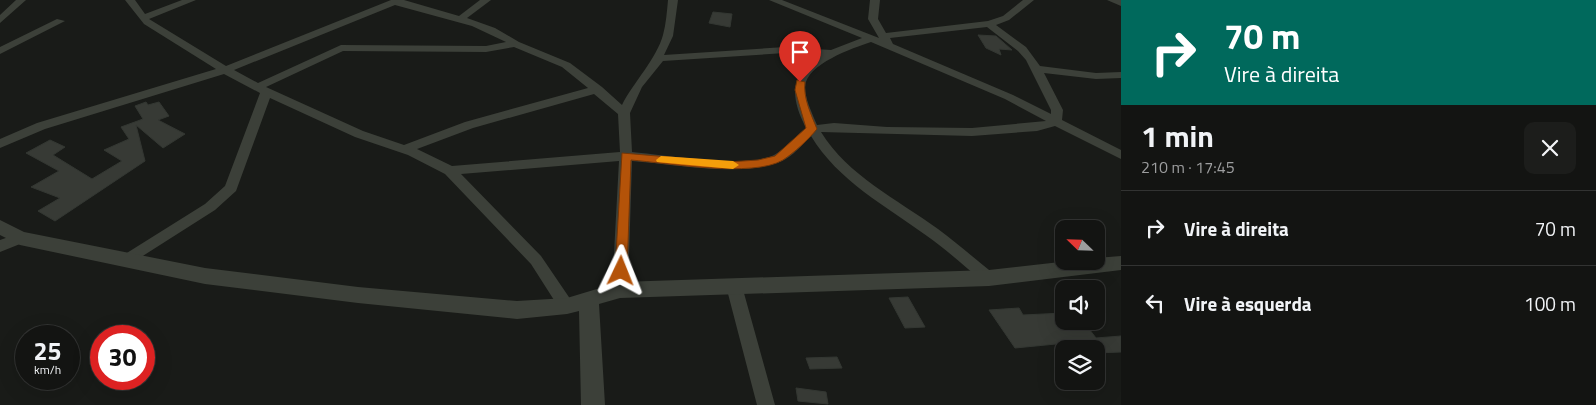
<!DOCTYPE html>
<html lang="pt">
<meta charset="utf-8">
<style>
:root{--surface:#131412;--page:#1c1d1b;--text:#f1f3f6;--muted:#9d9e9f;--line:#323332}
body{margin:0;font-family:"Titillium Web",sans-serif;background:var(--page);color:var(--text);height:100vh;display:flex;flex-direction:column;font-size:19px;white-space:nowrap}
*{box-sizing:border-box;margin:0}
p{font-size:16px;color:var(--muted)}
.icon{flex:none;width:28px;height:28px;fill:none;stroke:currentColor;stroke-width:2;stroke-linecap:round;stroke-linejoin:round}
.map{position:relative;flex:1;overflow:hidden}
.drawer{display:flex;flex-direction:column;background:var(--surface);width:475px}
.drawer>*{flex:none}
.guide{background:#00695c;color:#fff;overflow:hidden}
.needle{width:32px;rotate:293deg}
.controls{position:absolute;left:1055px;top:220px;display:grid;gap:10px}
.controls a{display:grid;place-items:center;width:50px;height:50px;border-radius:10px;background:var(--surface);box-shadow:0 5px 20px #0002,0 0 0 1px var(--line);font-size:25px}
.speed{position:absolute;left:15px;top:325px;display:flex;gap:10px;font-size:25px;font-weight:700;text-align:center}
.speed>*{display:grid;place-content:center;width:65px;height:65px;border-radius:50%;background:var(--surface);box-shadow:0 5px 20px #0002,0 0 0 1px var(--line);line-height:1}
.speed small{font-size:12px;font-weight:400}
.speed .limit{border:8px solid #d22;background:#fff;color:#111}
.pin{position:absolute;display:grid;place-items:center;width:42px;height:42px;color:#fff;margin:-51px -21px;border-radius:50% 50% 50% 0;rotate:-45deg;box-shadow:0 0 5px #0007}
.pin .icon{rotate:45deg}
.me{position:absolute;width:55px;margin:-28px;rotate:2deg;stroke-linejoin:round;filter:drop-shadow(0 0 4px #0008)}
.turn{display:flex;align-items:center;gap:18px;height:105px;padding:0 20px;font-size:22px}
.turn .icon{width:65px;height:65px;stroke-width:2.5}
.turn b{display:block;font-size:35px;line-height:42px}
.round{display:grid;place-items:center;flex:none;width:52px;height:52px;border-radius:10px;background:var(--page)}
.summary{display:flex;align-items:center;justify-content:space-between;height:85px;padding:0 20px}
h1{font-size:30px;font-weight:700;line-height:38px}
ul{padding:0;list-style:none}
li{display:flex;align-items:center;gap:15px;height:75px;padding:0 20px;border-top:1px solid var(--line)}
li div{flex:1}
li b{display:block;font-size:19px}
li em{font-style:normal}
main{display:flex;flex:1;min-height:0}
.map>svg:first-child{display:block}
.building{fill:#373a35;stroke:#333732}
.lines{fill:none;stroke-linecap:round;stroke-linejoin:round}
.minor{fill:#3c4039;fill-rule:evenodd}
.tertiary{fill:#3c4039;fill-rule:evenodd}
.route{fill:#b45309;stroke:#753606}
.slow{fill:#f59e0b}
</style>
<main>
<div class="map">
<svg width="1121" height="405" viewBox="0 0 1121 405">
<rect width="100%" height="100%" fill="#191b18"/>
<path class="building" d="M 713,12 L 732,14 L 730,27 L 709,23 Z
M 978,35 L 996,36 L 1012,50 L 999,49 L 1001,55 L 986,48 Z
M 146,102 L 148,105 L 159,102 L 169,116 L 158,120 L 185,134 L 163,148 L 136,125 L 145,161 L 55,221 L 38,211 L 60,198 L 31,187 L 59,171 L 26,153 L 50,140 L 65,147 L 53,155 L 92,179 L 122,161 L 104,150 L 129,139 L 121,127 L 143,119 L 135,106 Z
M 908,297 L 925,327 L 905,328 L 889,298 Z
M 1019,308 L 1023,315 L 1064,313 L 1064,321 L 1083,321 L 1096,338 L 1121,336 L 1121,352 L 1096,353 L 1096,349 L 1059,349 L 1056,344 L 1015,348 L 989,310 Z
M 837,357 L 842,368 L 810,369 L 806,358 Z
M 796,388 L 826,392 L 828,404 L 798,401 Z"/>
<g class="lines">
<path class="minor" d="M 16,0 L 26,0 L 0,23 L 0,15 Z
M 125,0 L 135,0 L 145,14 L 182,0 L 196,0 L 149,19 L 226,66 L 391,0 L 404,0 L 459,16 L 480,0 L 491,0 L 467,18 L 495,28 L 519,42 L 570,63 L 602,87 L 622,105 C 633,83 657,58 663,35 C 666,24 667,11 668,0 L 678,0 L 673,36 L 664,55 L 785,47 L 831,50 L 862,38 L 769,0 L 782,0 L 879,38 L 868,19 L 870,0 L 880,0 L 878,19 L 886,33 L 988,21 L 1003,16 L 1023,0 L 1034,0 L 1009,20 L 996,25 L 1026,47 L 1040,66 L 1096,73 L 1121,72 L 1121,78 L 1096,79 L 1044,73 L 1063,110 L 1062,120 L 1121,150 L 1121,159 L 1055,126 L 1037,131 L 972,136 L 821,132 C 848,176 897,199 938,229 C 957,243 975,259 994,274 L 997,278 L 994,282 L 989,284 L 984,282 C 965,267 947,250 927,236 C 886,206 838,181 811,136 C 803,144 792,157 782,161 C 744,178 674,164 632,161 L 628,290 L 626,294 L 620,296 L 614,294 L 612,290 L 619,161 L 461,174 L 541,256 L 575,306 L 573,311 L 567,313 L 561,311 L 531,264 L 445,174 L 408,155 L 355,137 L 270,98 L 236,191 L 215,210 L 127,266 L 122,264 L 119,260 L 122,256 L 205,204 L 225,186 L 260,93 L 224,74 L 45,129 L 0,148 L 0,139 L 37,123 L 216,69 L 144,24 ZM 395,5 L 472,26 L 506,42 L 486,46 L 341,45 L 258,83 L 234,70 ZM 987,27 L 1018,51 L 1026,60 L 1051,110 L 1051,114 L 1013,95 L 893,44 L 890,38 ZM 871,42 L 1005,99 L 1046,121 L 972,128 L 887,127 L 834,123 L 817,125 C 812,113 805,99 805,87 C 806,64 853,48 871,42 ZM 514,47 L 562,67 L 588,88 L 465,122 L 404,145 L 363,131 L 266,87 L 343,51 L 486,52 ZM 785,53 L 821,56 C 789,74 790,97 806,128 C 796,136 785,149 774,155 C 746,169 665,155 632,152 L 630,113 L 642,87 L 663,61 ZM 594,94 L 618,114 L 620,152 L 452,166 L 417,149 L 473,128 Z
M 1107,0 L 1121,0 L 1121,6 Z
M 57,19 L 65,21 L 0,54 L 0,47 Z
M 20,233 L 25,234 L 27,238 L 25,242 L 0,252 L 0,240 Z
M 734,280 L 740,282 L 742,286 L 775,405 L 757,405 L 726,286 L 728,282 Z"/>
<path class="tertiary" d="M 0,220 L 24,232 L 205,268 L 358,287 L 517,301 L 567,298 L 620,282 L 989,270 L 1069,261 L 1096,261 L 1096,258 L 1121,256 L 1121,270 L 989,286 L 620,298 L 599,304 L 605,405 L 581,405 L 579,311 L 567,314 L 517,319 L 358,303 L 205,284 L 20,245 L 0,235 Z"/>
</g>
<path class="route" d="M 797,80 L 805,82 C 803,98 811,114 817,129 C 809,139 794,153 783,160 C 753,178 667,163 631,160 L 627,271 L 625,274 L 616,274 L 615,271 L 622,153 L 728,162 L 758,160 L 775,156 L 806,128 L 795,90 Z"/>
<path class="slow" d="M 661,156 L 733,161 L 739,165 L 733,169 L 657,162 L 656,160 Z"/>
</svg>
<div class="controls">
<a><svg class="needle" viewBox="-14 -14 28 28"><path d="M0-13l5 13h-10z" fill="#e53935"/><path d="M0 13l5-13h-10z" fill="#9d9e9f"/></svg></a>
<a><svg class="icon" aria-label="sound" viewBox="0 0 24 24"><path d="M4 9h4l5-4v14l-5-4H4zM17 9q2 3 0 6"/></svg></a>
<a><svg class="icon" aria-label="layers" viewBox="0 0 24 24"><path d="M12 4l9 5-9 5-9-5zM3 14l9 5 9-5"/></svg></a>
</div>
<div class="speed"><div>25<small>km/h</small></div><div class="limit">30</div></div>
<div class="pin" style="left:800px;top:82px;background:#d93025"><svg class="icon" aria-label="arrive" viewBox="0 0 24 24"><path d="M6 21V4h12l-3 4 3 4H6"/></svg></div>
<svg class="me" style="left:621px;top:271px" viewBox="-20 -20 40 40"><path d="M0-17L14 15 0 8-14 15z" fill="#b45309" stroke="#fff" stroke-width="4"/></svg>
</div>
<section class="drawer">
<div class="guide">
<div class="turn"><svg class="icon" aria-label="right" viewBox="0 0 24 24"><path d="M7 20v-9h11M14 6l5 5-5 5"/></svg><div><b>70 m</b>Vire à direita</div></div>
</div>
<div class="summary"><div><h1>1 min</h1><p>210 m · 17:45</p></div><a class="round"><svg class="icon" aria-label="close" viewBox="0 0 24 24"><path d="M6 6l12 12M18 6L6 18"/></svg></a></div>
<ul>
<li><svg class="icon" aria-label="right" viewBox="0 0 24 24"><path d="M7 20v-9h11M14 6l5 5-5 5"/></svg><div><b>Vire à direita</b></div><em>70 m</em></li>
<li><svg class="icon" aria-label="left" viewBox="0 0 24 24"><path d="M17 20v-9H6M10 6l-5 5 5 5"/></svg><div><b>Vire à esquerda</b></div><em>100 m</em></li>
</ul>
</section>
</main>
